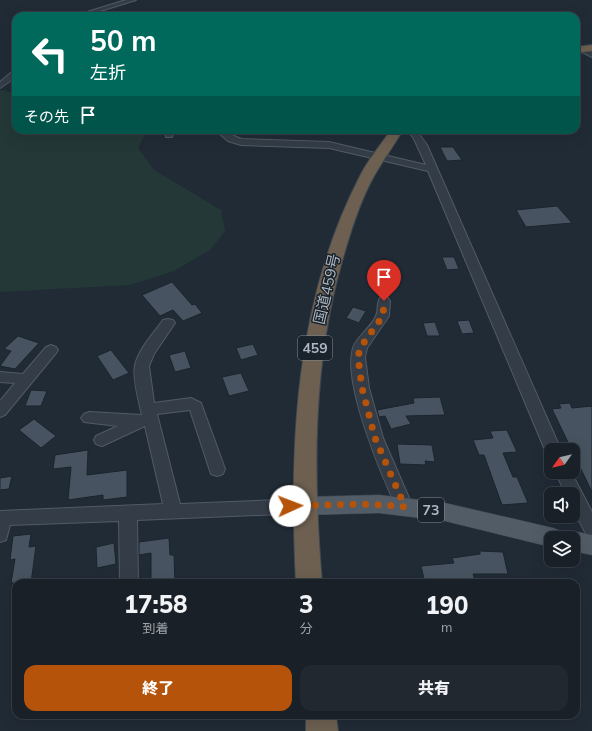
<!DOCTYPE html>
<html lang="ja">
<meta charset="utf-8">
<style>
:root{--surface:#192028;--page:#222830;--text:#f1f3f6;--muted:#9fa3a8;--line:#373e45;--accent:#b45309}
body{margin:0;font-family:Mulish,"Noto Sans JP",sans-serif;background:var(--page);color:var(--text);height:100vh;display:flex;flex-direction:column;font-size:15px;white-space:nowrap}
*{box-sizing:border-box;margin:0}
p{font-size:13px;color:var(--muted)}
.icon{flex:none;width:22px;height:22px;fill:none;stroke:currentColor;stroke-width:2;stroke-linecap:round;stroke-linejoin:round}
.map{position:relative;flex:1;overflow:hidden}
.side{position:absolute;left:12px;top:579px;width:568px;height:140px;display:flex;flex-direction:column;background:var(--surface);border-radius:12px;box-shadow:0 4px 16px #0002,0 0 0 1px var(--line)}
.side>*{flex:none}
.hud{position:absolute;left:12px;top:12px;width:568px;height:122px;border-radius:12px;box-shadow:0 4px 16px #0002,0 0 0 1px var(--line);background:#00695c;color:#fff;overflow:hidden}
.needle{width:26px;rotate:236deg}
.fabs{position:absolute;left:544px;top:443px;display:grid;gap:8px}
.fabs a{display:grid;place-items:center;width:36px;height:36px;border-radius:8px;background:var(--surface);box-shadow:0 4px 16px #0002,0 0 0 1px var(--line);font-size:20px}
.pin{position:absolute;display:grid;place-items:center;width:34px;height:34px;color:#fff;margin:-41px -17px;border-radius:50% 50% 50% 0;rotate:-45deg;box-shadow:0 0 4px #0007}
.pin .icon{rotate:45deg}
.me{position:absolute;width:44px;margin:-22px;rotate:88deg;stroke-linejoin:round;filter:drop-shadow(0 0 3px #0008)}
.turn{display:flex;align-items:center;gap:14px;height:84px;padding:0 12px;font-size:18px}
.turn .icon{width:52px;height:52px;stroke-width:2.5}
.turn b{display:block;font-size:28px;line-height:34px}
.then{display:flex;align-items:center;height:38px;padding:0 12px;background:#0003;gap:8px;font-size:15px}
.eta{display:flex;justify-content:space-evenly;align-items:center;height:68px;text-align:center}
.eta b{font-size:24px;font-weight:800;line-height:28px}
.button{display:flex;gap:8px;margin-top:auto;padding:8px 12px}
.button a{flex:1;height:46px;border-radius:12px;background:var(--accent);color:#fff;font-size:16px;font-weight:800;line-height:46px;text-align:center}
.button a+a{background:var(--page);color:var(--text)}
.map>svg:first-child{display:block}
.green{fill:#243838}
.building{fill:#475360;stroke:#1b242d}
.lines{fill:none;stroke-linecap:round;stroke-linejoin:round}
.minor-casing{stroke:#515b65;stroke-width:2}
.major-casing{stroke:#3d4650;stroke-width:1}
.highway-casing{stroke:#3e4851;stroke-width:2}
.minor{fill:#343d47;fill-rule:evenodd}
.major{fill:#525c67;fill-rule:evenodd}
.highway{fill:#6d6051;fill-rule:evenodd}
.route{stroke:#b45309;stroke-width:7;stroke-dasharray:0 12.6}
.labels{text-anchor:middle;stroke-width:3;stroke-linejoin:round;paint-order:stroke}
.shield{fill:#1a222b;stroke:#828b96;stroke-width:1}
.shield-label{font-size:14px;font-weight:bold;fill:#aeb8c4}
.street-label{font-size:15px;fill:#aeb8c4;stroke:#1a222b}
</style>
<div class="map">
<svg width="592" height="731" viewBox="0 0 592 731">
<rect width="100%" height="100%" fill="#212b36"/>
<path class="green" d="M 0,90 L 16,93 L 16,130 L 140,130 L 145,135 L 138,148 L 154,170 L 221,210 L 225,231 L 210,250 L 174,271 L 130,285 L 0,292 Z"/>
<path class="building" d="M 440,147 L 453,147 L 462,160 L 447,161 Z
M 557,206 L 572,223 L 526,227 L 516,210 Z
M 442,257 L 454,257 L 459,269 L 447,270 Z
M 172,282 L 192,305 L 195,304 L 202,313 L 183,321 L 173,310 L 160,316 L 142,295 Z
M 353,307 L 366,311 L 359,323 L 346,318 Z
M 469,320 L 474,333 L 462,334 L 457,321 Z
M 435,322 L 440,336 L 427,336 L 423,323 Z
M 18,336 L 39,343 L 15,369 L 0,366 L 11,351 L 4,349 Z
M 253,344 L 258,355 L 241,360 L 236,348 Z
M 111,350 L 129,373 L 113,380 L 97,356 Z
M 185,351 L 191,368 L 175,372 L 169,355 Z
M 241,373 L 249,391 L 229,396 L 222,377 Z
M 31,390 L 47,391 L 41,406 L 25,406 Z
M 440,397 L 445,415 L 406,416 L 411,424 L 391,429 L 385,416 L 379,417 L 377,410 L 414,403 L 413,398 Z
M 570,403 L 572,408 L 592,406 L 592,492 L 552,409 L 561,408 L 559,404 Z
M 34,419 L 56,436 L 41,448 L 19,430 Z
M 507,430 L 517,452 L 503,453 L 513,477 L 517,477 L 528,503 L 502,505 L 484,455 L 479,455 L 473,440 L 493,438 L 490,431 Z
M 397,444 L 432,445 L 435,462 L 425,461 L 426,465 L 400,464 Z
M 88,450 L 87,475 L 127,470 L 127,497 L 103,500 L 103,495 L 68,500 L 71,467 L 53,469 L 55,455 Z
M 12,476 L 9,489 L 0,490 L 0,478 Z
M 31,534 L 29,547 L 36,546 L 31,583 L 11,583 L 15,559 L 10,560 L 13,536 Z
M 169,538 L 170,555 L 174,555 L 175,583 L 151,583 L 151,553 L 139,555 L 139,542 Z
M 114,543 L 116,564 L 97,568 L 96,547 Z
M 480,551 L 503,552 L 508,574 L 473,574 L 476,583 L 425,583 L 421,566 L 454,563 L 452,558 L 480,554 Z"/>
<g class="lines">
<defs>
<path id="minor" d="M 126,0 L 136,0 L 84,16 L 74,16 Z
M 580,47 L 586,47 L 592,52 L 592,57 L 580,51 Z
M 13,71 L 16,71 L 16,77 L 0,88 L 0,82 Z
M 164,130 L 174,130 L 172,137 L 166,137 Z
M 215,130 C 229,130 230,136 242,139 L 329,142 L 426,165 L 413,137 L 406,130 L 416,130 L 427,145 L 561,450 L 551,450 L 551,456 L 547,454 L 545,450 L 428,171 L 329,148 L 241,145 L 228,141 Z
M 384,297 L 388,298 L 390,301 L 389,316 L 367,348 L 365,357 L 369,388 L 383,438 L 413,507 L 411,512 L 405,514 L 399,512 C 383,479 342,383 353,348 C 357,336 371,328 376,316 C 379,310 376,304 380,298 Z
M 168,319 L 173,320 L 175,323 L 154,354 L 149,366 L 154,403 L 191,398 L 201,403 L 225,469 L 223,474 L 217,476 L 211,474 L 190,410 L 157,414 L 180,504 L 305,499 L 311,501 L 313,506 L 311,511 L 305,513 L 137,520 L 138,583 L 120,583 L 119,521 L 10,525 L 6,540 L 0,542 L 0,511 L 163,504 L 145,426 L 102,446 L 96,444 L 94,440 L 96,436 L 118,426 L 84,422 L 81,418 L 84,414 L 89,412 L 142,415 C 139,402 132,378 135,365 C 139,348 154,333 163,320 Z
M 51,345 L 56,347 L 58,350 L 56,353 L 5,415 L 0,417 L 0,401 L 15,383 L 0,382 L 0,372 L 23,374 L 46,347 Z
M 555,472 L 571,472 L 592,512 L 592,537 L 586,534 L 573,509 L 573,494 L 566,494 Z"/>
<path id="major" d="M 379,495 L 445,503 L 553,528 L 561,531 L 564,538 L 565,534 L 573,531 L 592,535 L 592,555 L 573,551 L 573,538 L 551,538 L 551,547 L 445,521 L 379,513 L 305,515 L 298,512 L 295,506 L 298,500 L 305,497 Z"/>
<path id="highway" d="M 592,45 L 592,51 L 576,53 L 576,47 Z
M 391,130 L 403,130 C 394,145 383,160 374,176 C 360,201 351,230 343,258 C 312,364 313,474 322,583 L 296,583 C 289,445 295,303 359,178 C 367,161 380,146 391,130 Z
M 306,715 L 336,715 L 338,731 L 306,731 Z"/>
</defs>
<use href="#minor" class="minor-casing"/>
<use href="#major" class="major-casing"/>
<use href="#highway" class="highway-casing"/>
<use href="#minor" class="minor"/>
<use href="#major" class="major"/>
<use href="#highway" class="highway"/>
</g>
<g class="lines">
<path class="route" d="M 290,506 C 329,505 367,502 405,507 L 375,438 L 362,388 L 358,357 L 360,348 L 383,316 L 384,301"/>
</g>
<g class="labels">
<g class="shield">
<rect x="298" y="336" width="34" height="24" rx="3"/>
<rect x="418" y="498" width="26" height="24" rx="3"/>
</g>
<g class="shield-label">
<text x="315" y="353">459</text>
<text x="431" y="515">73</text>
</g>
<g class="street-label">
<text transform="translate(327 289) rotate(-77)" y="5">国道459号</text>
</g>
</g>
</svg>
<div class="fabs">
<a><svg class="needle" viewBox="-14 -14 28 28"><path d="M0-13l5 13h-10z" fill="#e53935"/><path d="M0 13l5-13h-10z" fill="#9fa3a8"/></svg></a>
<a><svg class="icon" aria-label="sound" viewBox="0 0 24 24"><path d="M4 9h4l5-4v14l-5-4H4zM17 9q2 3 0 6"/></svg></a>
<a><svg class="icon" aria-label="layers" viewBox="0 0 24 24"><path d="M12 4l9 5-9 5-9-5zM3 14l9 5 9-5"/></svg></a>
</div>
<div class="pin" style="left:384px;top:301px;background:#d93025"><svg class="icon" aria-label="arrive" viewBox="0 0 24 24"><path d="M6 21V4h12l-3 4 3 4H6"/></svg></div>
<svg class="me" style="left:290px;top:506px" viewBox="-20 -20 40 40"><circle r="19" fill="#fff"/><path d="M0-13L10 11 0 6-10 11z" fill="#b45309"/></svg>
<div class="hud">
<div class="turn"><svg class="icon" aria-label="left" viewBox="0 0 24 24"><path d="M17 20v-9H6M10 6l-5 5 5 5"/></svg><div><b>50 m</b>左折</div></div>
<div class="then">その先<svg class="icon" aria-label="arrive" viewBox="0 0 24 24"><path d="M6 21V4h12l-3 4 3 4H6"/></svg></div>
</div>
<section class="side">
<div class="eta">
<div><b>17:58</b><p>到着</p></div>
<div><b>3</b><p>分</p></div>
<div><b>190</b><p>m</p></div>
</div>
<div class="button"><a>終了</a><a>共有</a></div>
</section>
</div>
